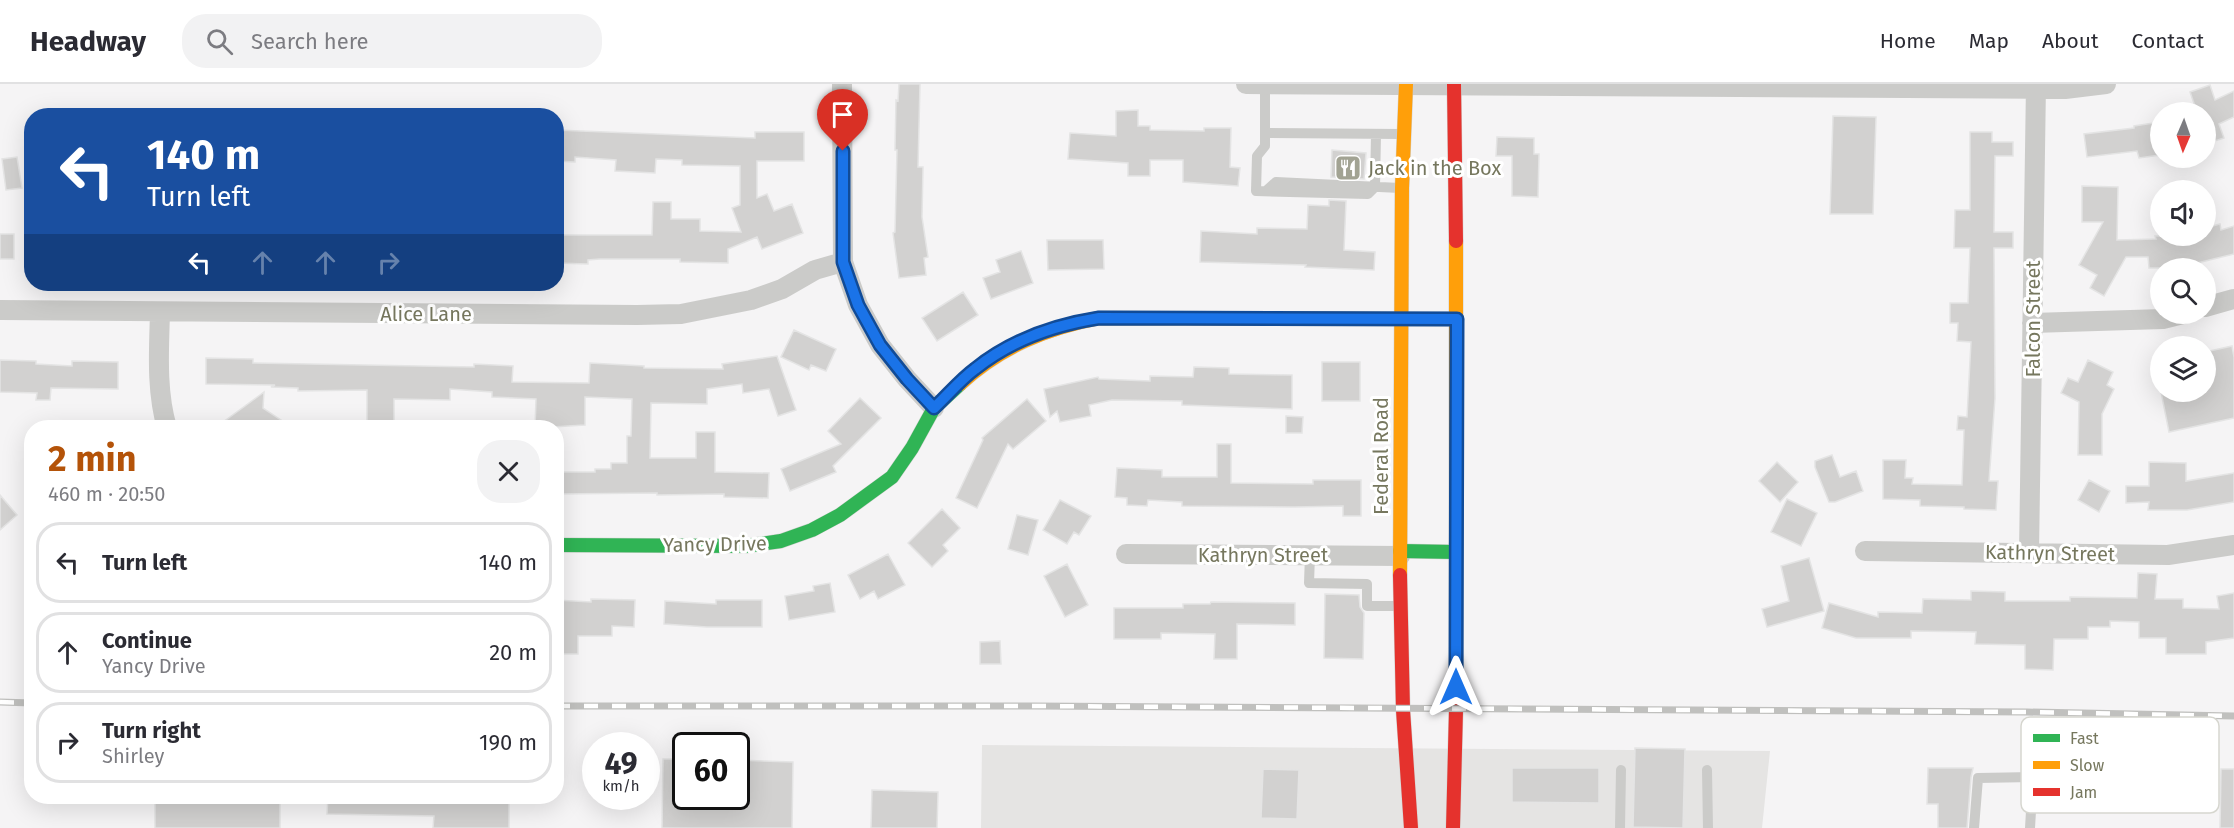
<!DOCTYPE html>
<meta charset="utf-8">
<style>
:root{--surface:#fff;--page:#f2f2f3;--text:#2b2b33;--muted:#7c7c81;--line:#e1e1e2;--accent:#b45309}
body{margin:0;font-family:"Fira Sans",sans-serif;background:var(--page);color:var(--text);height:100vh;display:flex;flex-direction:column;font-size:22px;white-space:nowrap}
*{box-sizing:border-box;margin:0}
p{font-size:20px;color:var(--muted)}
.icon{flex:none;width:33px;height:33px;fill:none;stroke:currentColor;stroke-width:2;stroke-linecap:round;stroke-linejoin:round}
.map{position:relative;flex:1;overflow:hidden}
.sheet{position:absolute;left:24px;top:336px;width:540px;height:384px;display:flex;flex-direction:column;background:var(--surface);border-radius:24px;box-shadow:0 6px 24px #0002}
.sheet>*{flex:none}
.top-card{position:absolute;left:24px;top:24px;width:540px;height:183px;border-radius:24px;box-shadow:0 6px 24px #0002;background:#1a4fa0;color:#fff;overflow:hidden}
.needle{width:39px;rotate:182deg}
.fabs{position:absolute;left:2150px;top:18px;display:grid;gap:12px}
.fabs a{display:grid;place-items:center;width:66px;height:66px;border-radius:50%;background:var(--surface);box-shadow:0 6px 24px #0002;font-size:30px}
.speed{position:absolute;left:582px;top:648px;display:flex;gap:12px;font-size:30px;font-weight:700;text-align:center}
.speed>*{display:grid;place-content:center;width:78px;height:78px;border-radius:50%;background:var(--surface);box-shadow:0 6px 24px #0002;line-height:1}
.speed small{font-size:15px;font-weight:400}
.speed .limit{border:3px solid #111;border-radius:9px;background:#fff;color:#111}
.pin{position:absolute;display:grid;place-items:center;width:51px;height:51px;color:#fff;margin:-62px -26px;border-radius:50% 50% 50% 0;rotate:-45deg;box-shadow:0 0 6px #0007}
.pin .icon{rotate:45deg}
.me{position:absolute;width:66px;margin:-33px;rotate:0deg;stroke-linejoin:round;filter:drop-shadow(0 0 4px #0008)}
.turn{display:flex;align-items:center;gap:21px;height:126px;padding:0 24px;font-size:27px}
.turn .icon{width:78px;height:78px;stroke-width:2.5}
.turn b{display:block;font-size:42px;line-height:51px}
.lanes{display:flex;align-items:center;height:57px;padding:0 24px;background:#0003;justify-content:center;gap:30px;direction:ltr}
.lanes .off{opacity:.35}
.round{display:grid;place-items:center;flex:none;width:63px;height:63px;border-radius:24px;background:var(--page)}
.headline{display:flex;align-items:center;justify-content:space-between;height:102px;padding:0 24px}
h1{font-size:36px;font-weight:700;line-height:45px;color:var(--accent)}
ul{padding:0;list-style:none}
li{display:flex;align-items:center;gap:18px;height:81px;margin:0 12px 9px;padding:0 12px;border:3px solid var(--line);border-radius:24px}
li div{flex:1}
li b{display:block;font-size:22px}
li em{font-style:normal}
header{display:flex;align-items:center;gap:36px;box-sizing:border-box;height:84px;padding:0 30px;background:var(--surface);border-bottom:2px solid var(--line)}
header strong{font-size:28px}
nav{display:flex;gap:33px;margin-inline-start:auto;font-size:21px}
.search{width:420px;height:54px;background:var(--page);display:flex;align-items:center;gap:15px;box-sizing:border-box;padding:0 21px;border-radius:24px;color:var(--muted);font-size:22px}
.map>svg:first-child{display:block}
.built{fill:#e5e4e3}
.building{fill:#d2d1d0;stroke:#e4e4e4;stroke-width:1.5}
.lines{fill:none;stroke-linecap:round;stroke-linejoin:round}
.fast-casing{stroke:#d2d2d0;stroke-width:15}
.slow-casing{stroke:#d2d2d0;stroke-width:15}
.jam-casing{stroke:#d2d2d0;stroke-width:15}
.lane{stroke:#cbcbc9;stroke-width:10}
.street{stroke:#cbcbc9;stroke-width:20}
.fast{stroke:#30b455;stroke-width:14}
.slow{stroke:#ff9f0a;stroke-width:14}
.jam{stroke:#e5322d;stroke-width:14}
.rail-casing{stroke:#c0c0be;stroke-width:7}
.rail{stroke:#fff;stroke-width:4.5;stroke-dasharray:14;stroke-linecap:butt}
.route-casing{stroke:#114b97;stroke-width:15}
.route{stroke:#1a73e8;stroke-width:10}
.labels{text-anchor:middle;stroke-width:6;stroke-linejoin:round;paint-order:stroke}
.poi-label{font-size:20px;fill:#76775e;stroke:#fff;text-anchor:start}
.street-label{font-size:20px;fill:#76775e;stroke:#fff}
.key{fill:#fff;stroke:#d6d6cf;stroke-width:1.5}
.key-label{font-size:16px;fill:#76775e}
</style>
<header>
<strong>Headway</strong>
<div class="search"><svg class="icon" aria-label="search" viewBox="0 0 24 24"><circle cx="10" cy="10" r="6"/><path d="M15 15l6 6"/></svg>Search here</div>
<nav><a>Home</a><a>Map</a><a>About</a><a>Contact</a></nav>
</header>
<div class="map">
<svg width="2234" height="744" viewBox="0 0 2234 744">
<rect width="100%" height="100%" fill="#f5f4f5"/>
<path class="built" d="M 982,661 L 1770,667 L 1762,744 L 981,744 Z"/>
<path class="building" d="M 899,0 L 920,0 L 918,83 L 923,83 L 922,133 L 928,173 L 924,174 L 926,191 L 899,194 L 893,149 L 895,148 L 897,66 L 895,66 L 896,16 L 898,17 Z
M 2210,1 L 2215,16 L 2234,7 L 2234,33 L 2219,40 L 2224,54 L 2205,60 L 2205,28 L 2197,28 L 2190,8 Z
M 1138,26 L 1138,42 L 1150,42 L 1150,46 L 1204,47 L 1204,44 L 1231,44 L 1230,83 L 1240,84 L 1238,102 L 1183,98 L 1183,76 L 1150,76 L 1150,92 L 1128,92 L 1128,79 L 1068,75 L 1070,49 L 1116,52 L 1116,27 Z
M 1833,32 L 1876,33 L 1873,130 L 1830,130 Z
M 2160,38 L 2160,71 L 2139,74 L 2137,67 L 2087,73 L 2084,50 L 2134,44 L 2134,42 Z
M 556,46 L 755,54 L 755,48 L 804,48 L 804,77 L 757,77 L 757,114 L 767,110 L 774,127 L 792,120 L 803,149 L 762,165 L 757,153 L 728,165 L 728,179 L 680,178 L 680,175 L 600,175 L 588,176 L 588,180 L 556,179 L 556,151 L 652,151 L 653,118 L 671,118 L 671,135 L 700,135 L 700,147 L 741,148 L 732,124 L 740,121 L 740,82 L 682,81 L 682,76 L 656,75 L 655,89 L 615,87 L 616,76 L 575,73 L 575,78 L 556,77 Z
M 1970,48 L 1992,48 L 1992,58 L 2013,58 L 2013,72 L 1995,72 L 1994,148 L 2013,148 L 2013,164 L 1994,164 L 1995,314 L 1989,397 L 1998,397 L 1996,426 L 1964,425 L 1964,423 L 1920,422 L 1920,416 L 1883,415 L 1883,376 L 1906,376 L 1905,394 L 1913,394 L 1912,400 L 1962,401 L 1964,346 L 1957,346 L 1958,332 L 1967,333 L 1971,258 L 1957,257 L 1958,239 L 1950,239 L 1950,219 L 1968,219 L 1970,164 L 1954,164 L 1955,126 L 1970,126 Z
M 1497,53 L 1534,54 L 1534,70 L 1539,70 L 1538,113 L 1512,112 L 1512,72 L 1496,72 Z
M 1332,66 L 1366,69 L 1364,95 L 1331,93 Z
M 17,73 L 22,104 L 6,106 L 2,75 Z
M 2082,102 L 2118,103 L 2117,156 L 2156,155 L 2155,152 L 2205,152 L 2205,144 L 2220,140 L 2221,146 L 2234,142 L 2234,170 L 2181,183 L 2182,184 L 2149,184 L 2148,173 L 2126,173 L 2104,212 L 2090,204 L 2097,191 L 2079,181 L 2103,138 L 2082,138 Z
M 1329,116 L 1346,117 L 1344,166 L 1375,168 L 1374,186 L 1305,183 L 1306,181 L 1200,178 L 1201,147 L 1257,150 L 1257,144 L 1307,145 L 1308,121 L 1329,122 Z
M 0,150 L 14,150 L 14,175 L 0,175 Z
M 1047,156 L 1103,156 L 1104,185 L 1048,186 Z
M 1021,167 L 1033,199 L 991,215 L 983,194 L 1000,188 L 996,176 Z
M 963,208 L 978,231 L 937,257 L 922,234 Z
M 794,246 L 836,265 L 826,287 L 811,281 L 809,286 L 781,273 Z
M 2232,262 L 2234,273 L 2234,334 L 2169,348 L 2161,308 L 2205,308 L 2205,268 Z
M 777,272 L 796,326 L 778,332 L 769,305 L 743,309 L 742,300 L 707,305 L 707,320 L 651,319 L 650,374 L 696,374 L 696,348 L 715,348 L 715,388 L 769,389 L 768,414 L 724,413 L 724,410 L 657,411 L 657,409 L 556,410 L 556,388 L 595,388 L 595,385 L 611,385 L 611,379 L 627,379 L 627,352 L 631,352 L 632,315 L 585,313 L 585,341 L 535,344 L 536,315 L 492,313 L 492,308 L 450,305 L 450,316 L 394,315 L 394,339 L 367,339 L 367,306 L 298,307 L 298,304 L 271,303 L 275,301 L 206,300 L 206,274 L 253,275 L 253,279 L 474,283 L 474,280 L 513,282 L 512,298 L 589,299 L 590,279 L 644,282 L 644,284 L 723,285 L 722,280 Z
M 0,276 L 36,277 L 36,280 L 72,282 L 72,277 L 118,278 L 118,305 L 51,304 L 50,316 L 36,316 L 37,309 L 0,308 Z
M 2088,276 L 2113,288 L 2107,301 L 2114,305 L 2102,330 L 2102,371 L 2078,371 L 2079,318 L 2061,309 L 2068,294 L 2078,298 Z
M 1322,278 L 1360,278 L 1360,317 L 1322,317 Z
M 1194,283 L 1229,284 L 1229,290 L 1292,291 L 1292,325 L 1182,321 L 1182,317 L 1112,316 L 1089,321 L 1091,332 L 1060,338 L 1057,327 L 1050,333 L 1044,305 L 1098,293 L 1099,295 L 1150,297 L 1150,292 L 1193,293 Z
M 264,308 L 263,324 L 293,344 L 215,344 Z
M 860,314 L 881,334 L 833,382 L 836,388 L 790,407 L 781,385 L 841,360 L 828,347 Z
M 1027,315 L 1046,337 L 1013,365 L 1008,360 L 977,424 L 956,414 L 983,356 L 982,354 Z
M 1286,332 L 1303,333 L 1302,349 L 1286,349 Z
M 1217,360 L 1231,360 L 1231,399 L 1313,400 L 1313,396 L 1361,396 L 1361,432 L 1343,432 L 1343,422 L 1294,423 L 1182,422 L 1182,418 L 1148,416 L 1147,422 L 1127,421 L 1127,414 L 1115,413 L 1117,384 L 1162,386 L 1162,393 L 1217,393 Z
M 1832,371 L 1840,393 L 1856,387 L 1863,407 L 1835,418 L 1829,418 L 1815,383 L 1815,377 Z
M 1777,378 L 1798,398 L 1780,418 L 1759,397 Z
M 2149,378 L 2186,379 L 2186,397 L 2234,389 L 2234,418 L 2187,426 L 2148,426 L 2149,418 L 2126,419 L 2126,402 L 2149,402 Z
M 2089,396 L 2110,407 L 2099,428 L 2078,416 Z
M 0,411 L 17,431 L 0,446 Z
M 1787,415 L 1817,429 L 1801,462 L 1771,448 Z
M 1060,416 L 1091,432 L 1079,451 L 1074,448 L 1067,460 L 1043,446 Z
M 942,425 L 960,444 L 943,461 L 948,467 L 932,483 L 908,459 Z
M 1017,431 L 1038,436 L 1028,471 L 1008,465 Z
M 888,470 L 905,501 L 878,515 L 874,507 L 860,515 L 848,491 Z
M 1809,474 L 1824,527 L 1767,543 L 1762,525 L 1789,517 L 1781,482 Z
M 1067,480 L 1088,521 L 1065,533 L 1044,492 Z
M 2138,489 L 2157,490 L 2155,515 L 2183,515 L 2183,524 L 2219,525 L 2217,512 L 2234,509 L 2234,554 L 2206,558 L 2206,570 L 2166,570 L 2166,554 L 2139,554 L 2139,538 L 2110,537 L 2110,543 L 2088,543 L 2088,555 L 2054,555 L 2053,586 L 2025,585 L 2025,561 L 1975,560 L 1976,548 L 1911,547 L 1911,554 L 1856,554 L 1822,544 L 1829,519 L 1878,533 L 1878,528 L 1922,529 L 1923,515 L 1971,516 L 1971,507 L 2005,508 L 2005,517 L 2070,517 L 2070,513 L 2137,514 Z
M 830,499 L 835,528 L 789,536 L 785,512 L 814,507 L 813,502 Z
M 1325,510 L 1359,511 L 1360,523 L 1364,529 L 1363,575 L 1324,574 Z
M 591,515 L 635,516 L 634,543 L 612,542 L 612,552 L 578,552 L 578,570 L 562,570 L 562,546 L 556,546 L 556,516 L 591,518 Z
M 716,516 L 762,516 L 762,543 L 707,543 L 664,540 L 665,517 L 716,520 Z
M 1211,518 L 1295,519 L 1295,541 L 1237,540 L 1237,575 L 1214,575 L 1215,550 L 1161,549 L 1161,555 L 1114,555 L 1114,524 L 1183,524 L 1183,520 L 1210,520 Z
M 1000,557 L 1001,580 L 980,580 L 980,558 Z
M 1635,664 L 1685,665 L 1683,744 L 1633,743 Z
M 663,675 L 686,675 L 686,712 L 736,712 L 736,676 L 793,678 L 792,744 L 662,744 Z
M 1512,684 L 1599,684 L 1599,719 L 1512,718 Z
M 1928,684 L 1973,684 L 1971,693 L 1967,744 L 1938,744 L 1938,720 L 1927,720 Z
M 1263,685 L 1299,686 L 1297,735 L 1261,734 Z
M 2221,685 L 2234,685 L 2234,744 L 2220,744 Z
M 872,706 L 938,708 L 937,744 L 871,744 Z
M 155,712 L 280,712 L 280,744 L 155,744 Z
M 328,712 L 509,712 L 509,744 L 433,744 L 434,732 L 327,730 Z"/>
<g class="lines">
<defs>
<path id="fast" d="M 1401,235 L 1457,235
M 556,461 L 746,462 L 781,457 L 812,446 L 840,431 L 892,393 L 912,364 L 934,324 L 960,300
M 1400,467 L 1456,468"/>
<path id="slow" d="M 1456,157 L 1456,460
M 960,300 C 1000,263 1046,244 1099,234 L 1401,235
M 1400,491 L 1402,104 L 1406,0"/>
<path id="jam" d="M 1454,0 L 1456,157
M 1400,491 L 1403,626 L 1411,744
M 1453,744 L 1456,626 L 1456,460"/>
</defs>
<use href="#fast" class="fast-casing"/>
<use href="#slow" class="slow-casing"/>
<use href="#jam" class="jam-casing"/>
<path class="lane" d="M 1265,0 L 1265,49 L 1401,50
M 1265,49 L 1265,62 L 1257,72 L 1256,107 L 1368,110 L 1375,103 L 1376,50
M 1266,107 L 1276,98 L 1400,104
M 1310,471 L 1309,499 L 1367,500 L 1367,522 L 1397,522
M 1707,686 L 1708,744
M 1620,744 L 1621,686
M 1974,744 L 1978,694 L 2033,693 L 2030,744"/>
<path class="street" d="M 842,0 L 843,178 L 858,221 L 880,261 L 907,295 L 934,324
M 1246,0 L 2065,5 L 2106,0
M 2205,223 L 2234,215
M 0,226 L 637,231 L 681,230 L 751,216 L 782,205 L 815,186 L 843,178
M 160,228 C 159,266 156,306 167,344
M 2032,239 L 2163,235 L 2183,230
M 1865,467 L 2168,471 L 2234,461
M 2029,469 L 2036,0
M 1126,470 L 1400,472"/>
<use href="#fast" class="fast"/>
<use href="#slow" class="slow"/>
<use href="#jam" class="jam"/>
<defs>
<path id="rail" d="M 0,618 L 32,619
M 556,622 L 1034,622 L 2027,628 L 2234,632"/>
</defs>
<use href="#rail" class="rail-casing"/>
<use href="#rail" class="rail"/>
</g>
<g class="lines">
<defs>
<path id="route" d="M 843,67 L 843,178 L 858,221 L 880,261 L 907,295 L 934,324 C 948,311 960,296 975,285 C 1011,256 1054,241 1099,234 L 1457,235 L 1456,603"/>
</defs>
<use href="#route" class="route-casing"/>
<use href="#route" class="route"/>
</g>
<defs>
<symbol id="restaurant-square" viewBox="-11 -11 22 22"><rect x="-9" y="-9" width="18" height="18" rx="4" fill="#a2a393" stroke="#fff"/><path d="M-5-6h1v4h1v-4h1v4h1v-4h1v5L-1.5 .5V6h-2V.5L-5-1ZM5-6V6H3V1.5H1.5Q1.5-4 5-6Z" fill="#fff"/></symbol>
</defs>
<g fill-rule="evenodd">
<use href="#restaurant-square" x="1333" y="69" width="30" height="30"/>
</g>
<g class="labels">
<g class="poi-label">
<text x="1368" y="91">Jack in the Box</text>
</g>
<g class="street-label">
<text x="426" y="237">Alice Lane</text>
<text transform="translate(2033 235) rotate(-90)" y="7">Falcon Street</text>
<text transform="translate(1381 372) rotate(-90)" y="7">Federal Road</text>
<text transform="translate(715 460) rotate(-1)" y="7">Yancy Drive</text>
<text transform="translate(2050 469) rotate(1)" y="7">Kathryn Street</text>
<text x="1263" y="478">Kathryn Street</text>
</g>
</g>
<rect x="2021" y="633" width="198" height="96" rx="9" class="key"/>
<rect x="2033" y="650" width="27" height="8" fill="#30b455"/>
<rect x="2033" y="677" width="27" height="8" fill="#ff9f0a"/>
<rect x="2033" y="704" width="27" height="8" fill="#e5322d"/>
<g class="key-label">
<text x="2070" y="660">Fast</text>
<text x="2070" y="687">Slow</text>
<text x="2070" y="714">Jam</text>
</g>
</svg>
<div class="fabs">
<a><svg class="needle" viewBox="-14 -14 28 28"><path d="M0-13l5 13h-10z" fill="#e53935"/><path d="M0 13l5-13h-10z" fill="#7c7c81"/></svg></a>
<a><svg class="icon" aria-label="sound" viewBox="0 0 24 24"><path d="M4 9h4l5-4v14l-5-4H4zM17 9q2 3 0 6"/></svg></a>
<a><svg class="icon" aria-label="search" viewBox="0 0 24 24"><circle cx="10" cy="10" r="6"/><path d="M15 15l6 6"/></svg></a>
<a><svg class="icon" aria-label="layers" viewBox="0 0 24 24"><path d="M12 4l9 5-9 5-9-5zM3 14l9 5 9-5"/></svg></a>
</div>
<div class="speed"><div>49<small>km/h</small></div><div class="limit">60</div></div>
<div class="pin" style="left:843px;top:67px;background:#d93025"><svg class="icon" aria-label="arrive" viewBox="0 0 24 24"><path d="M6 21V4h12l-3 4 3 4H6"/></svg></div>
<svg class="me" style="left:1456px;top:603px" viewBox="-20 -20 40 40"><path d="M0-17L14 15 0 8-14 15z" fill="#1a73e8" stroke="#fff" stroke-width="4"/></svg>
<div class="top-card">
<div class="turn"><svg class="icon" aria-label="left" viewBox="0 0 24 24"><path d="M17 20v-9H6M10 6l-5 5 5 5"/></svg><div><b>140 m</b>Turn left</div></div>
<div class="lanes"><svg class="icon" aria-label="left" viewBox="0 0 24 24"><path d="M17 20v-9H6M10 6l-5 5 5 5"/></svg><svg class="icon off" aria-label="ahead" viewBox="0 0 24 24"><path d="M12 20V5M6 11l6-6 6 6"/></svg><svg class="icon off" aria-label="ahead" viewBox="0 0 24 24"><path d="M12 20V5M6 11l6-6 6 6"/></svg><svg class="icon off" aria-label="right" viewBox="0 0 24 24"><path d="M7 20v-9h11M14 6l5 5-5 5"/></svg></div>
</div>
<section class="sheet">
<div class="headline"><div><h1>2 min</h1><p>460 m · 20:50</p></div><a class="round"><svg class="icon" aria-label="close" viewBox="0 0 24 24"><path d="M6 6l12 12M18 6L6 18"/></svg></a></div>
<ul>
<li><svg class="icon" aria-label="left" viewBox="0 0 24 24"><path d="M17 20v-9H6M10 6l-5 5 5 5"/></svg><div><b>Turn left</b></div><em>140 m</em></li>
<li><svg class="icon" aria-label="ahead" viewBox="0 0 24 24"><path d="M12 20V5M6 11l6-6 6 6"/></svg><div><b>Continue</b><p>Yancy Drive</p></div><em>20 m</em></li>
<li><svg class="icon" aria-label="right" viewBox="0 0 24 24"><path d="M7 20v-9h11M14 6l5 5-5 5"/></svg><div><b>Turn right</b><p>Shirley</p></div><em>190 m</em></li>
</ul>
</section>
</div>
